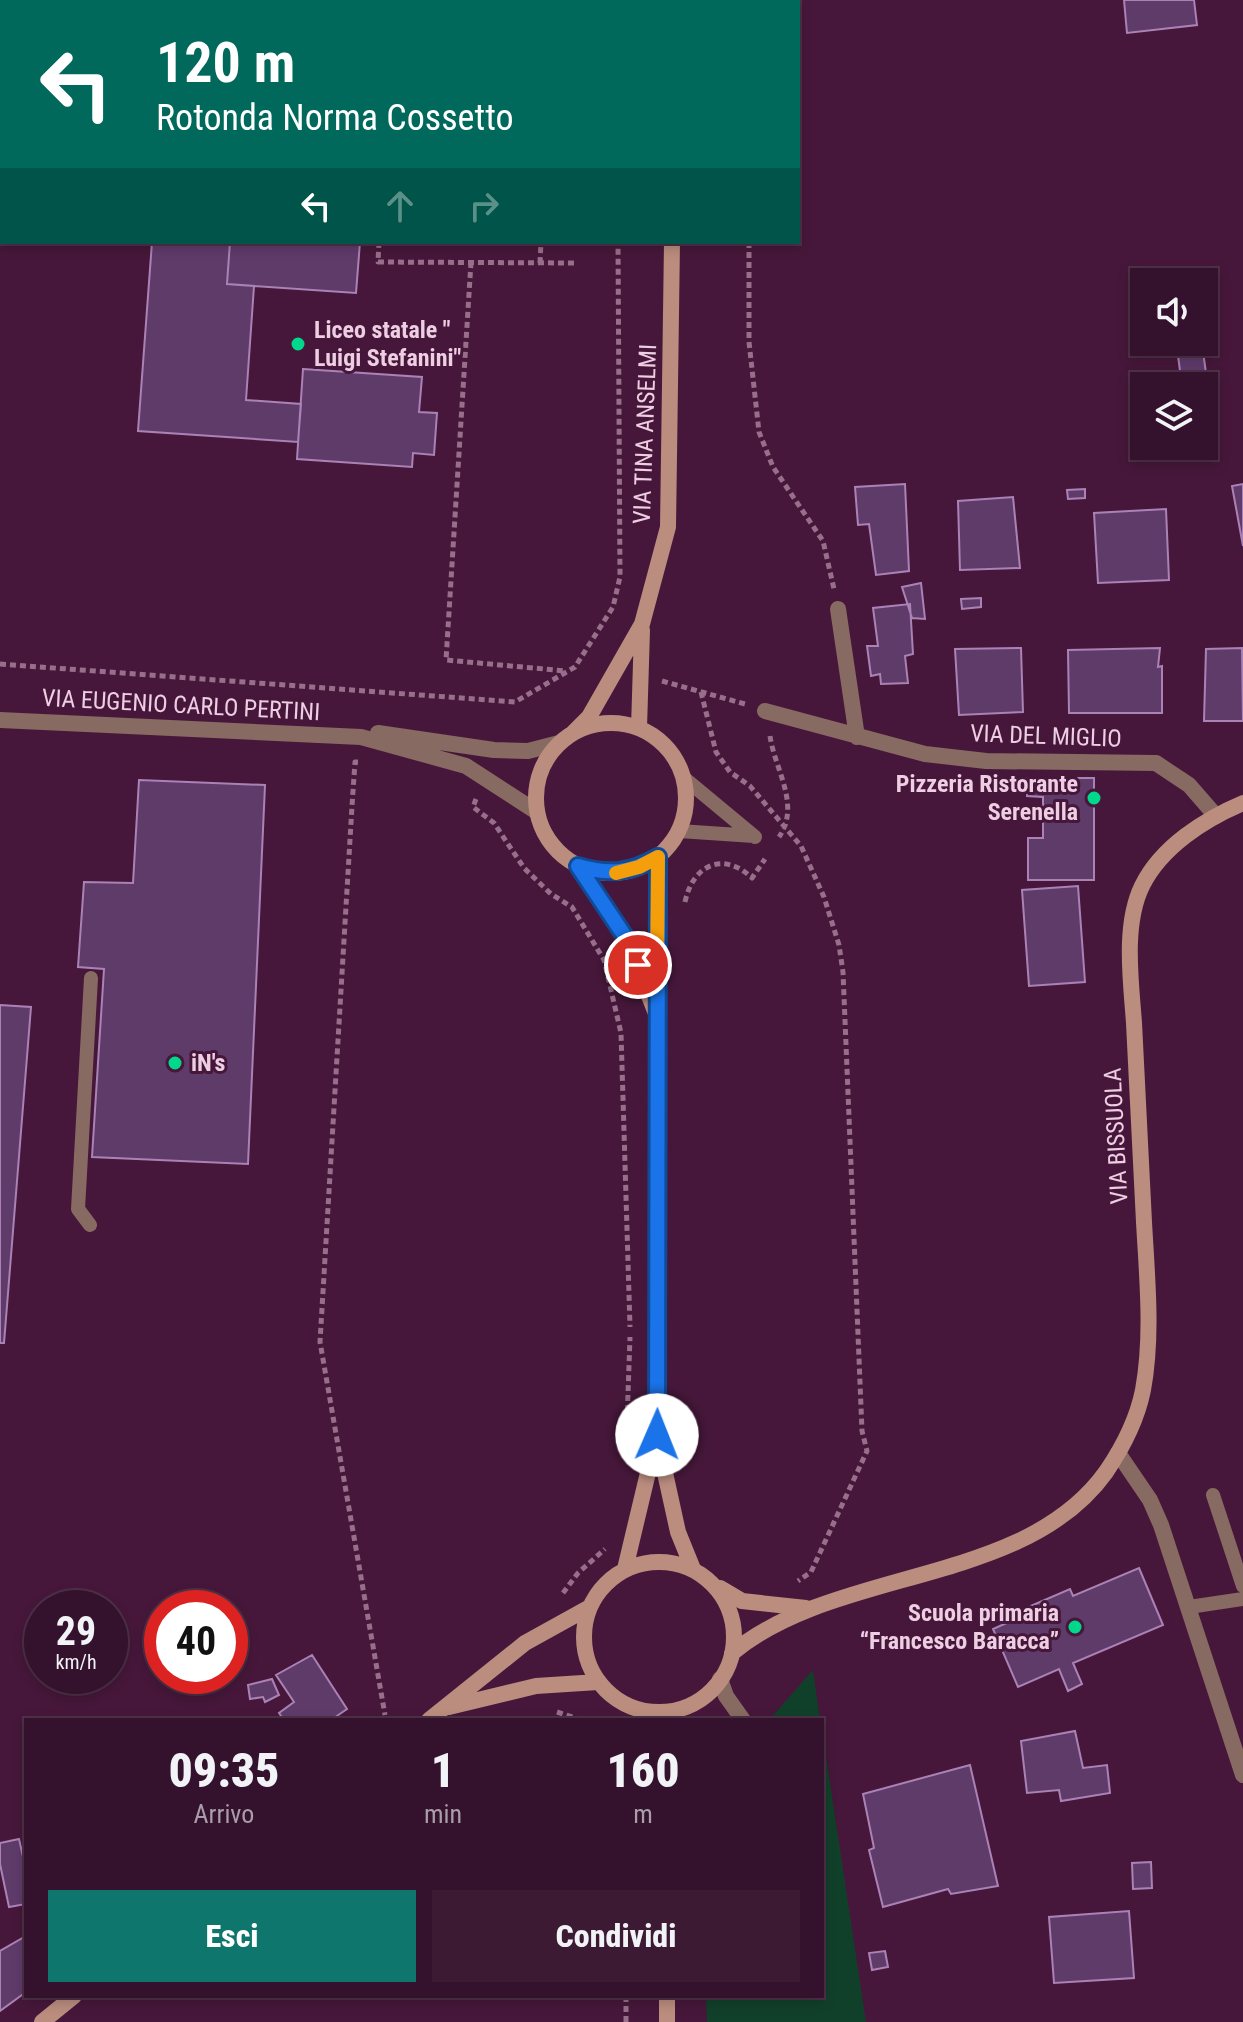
<!DOCTYPE html>
<html lang="it">
<meta charset="utf-8">
<style>
:root{--surface:#34112c;--page:#3c1a34;--text:#f1f3f6;--muted:#a99da9;--line:#4e3148;--accent:#0f766e}
body{margin:0;font-family:"Roboto Condensed",sans-serif;background:var(--page);color:var(--text);height:100vh;display:flex;flex-direction:column;font-size:30px;white-space:nowrap}
*{box-sizing:border-box;margin:0}
p{font-size:26px;color:var(--muted)}
.icon{flex:none;width:44px;height:44px;fill:none;stroke:currentColor;stroke-width:2;stroke-linecap:round;stroke-linejoin:round}
.map{position:relative;flex:1;overflow:hidden}
.details{position:absolute;left:24px;top:1718px;width:800px;height:280px;display:flex;flex-direction:column;background:var(--surface);border-radius:0px;box-shadow:0 4px 12px #0003,0 0 0 2px var(--line)}
.details>*{flex:none}
.top-card{position:absolute;left:0px;top:0px;width:800px;height:244px;box-shadow:0 4px 12px #0003,0 0 0 2px var(--line);background:#00695c;color:#fff;overflow:hidden}
.controls{position:absolute;left:1130px;top:268px;display:grid;gap:16px}
.controls a{display:grid;place-items:center;width:88px;height:88px;border-radius:0px;background:var(--surface);box-shadow:0 4px 12px #0003,0 0 0 2px var(--line);font-size:40px}
.speed{position:absolute;left:24px;top:1590px;display:flex;gap:16px;font-size:40px;font-weight:700;text-align:center}
.speed>*{display:grid;place-content:center;width:104px;height:104px;border-radius:50%;background:var(--surface);box-shadow:0 4px 12px #0003,0 0 0 2px var(--line);line-height:1}
.speed small{font-size:20px;font-weight:400}
.speed .limit{border:12px solid #d22;background:#fff;color:#111}
.pin{position:absolute;display:grid;place-items:center;width:68px;height:68px;color:#fff;margin:-34px;border:4px solid #fff;border-radius:50%;box-shadow:0 2px 8px #0007}
.me{position:absolute;width:88px;margin:-44px;rotate:1deg;stroke-linejoin:round;filter:drop-shadow(0 0 6px #0008)}
.turn{display:flex;align-items:center;gap:28px;height:168px;padding:0 24px;font-size:36px}
.turn .icon{width:104px;height:104px;stroke-width:2.5}
.turn b{display:block;font-size:56px;line-height:68px}
.lanes{display:flex;align-items:center;height:76px;padding:0 24px;background:#0003;justify-content:center;gap:40px;direction:ltr}
.lanes .off{opacity:.35}
.eta{display:flex;justify-content:space-evenly;align-items:center;height:136px;text-align:center}
.eta b{font-size:48px;font-weight:800;line-height:56px}
.primary-button{display:flex;gap:16px;margin-top:auto;padding:16px 24px}
.primary-button a{flex:1;height:92px;border-radius:0px;background:var(--accent);color:#fff;font-size:32px;font-weight:800;line-height:92px;text-align:center}
.primary-button a+a{background:var(--page);color:var(--text)}
.map>svg:first-child{display:block}
.green{fill:#11402a}
.building{fill:#5f3b6a;stroke:#aa82b5;stroke-width:2}
.lines{fill:none;stroke-linecap:round;stroke-linejoin:round}
.path{stroke:#976f8b;stroke-width:5;stroke-dasharray:6 4;stroke-linecap:butt}
.lane{stroke:#876a61;stroke-width:14}
.street{stroke:#876a61;stroke-width:16}
.secondary{stroke:#ba8d7e;stroke-width:16}
.route-casing{stroke:#114b97;stroke-width:20}
.route{stroke:#1a73e8;stroke-width:14}
.slow{stroke:#f59e0b;stroke-width:14}
.poi-dot{fill:#00d98c;stroke:#46173a;stroke-width:3}
.labels{text-anchor:middle;stroke-width:6;stroke-linejoin:round;paint-order:stroke}
.poi-label{font-size:24px;font-weight:bold;fill:#edcee2;stroke:#46173a;text-anchor:start}
.street-label{font-size:24px;fill:#edcee2;stroke:#46173a}
</style>
<div class="map">
<svg width="1243" height="2022" viewBox="0 0 1243 2022">
<rect width="100%" height="100%" fill="#46173a"/>
<path class="green" d="M 813,1670 L 820,1720 L 769,1720 Z
M 822,1730 L 866,2022 L 707,2022 L 706,1996 L 822,1996 Z"/>
<path class="building" d="M 166,0 L 221,0 L 165,2 Z
M 274,0 L 368,0 L 274,2 Z
M 1124,0 L 1194,0 L 1197,25 L 1127,33 Z
M 152,242 L 230,242 L 227,284 L 254,286 L 246,400 L 301,404 L 298,442 L 138,431 Z
M 230,242 L 360,242 L 356,293 L 227,284 Z
M 1202,344 L 1212,417 L 1204,418 L 1204,386 L 1182,386 L 1177,348 Z
M 303,369 L 422,377 L 419,412 L 437,413 L 434,455 L 413,453 L 412,467 L 297,459 Z
M 905,484 L 909,571 L 876,575 L 869,524 L 858,525 L 855,487 Z
M 1243,484 L 1243,546 L 1232,486 Z
M 1085,489 L 1085,498 L 1068,499 L 1067,490 Z
M 1013,497 L 1020,568 L 960,570 L 958,501 Z
M 1166,509 L 1169,580 L 1098,583 L 1094,513 Z
M 921,583 L 925,619 L 912,618 L 902,587 Z
M 981,598 L 981,607 L 962,609 L 961,599 Z
M 910,604 L 913,654 L 905,656 L 908,683 L 881,684 L 880,674 L 871,676 L 867,646 L 878,646 L 873,608 Z
M 1021,648 L 1023,712 L 959,715 L 955,649 Z
M 1160,648 L 1158,667 L 1162,666 L 1162,713 L 1069,713 L 1068,650 Z
M 1242,648 L 1243,721 L 1204,721 L 1206,649 Z
M 1027,778 L 1094,778 L 1094,880 L 1028,880 L 1028,838 L 1043,838 L 1043,797 L 1027,796 Z
M 139,780 L 265,785 L 248,1164 L 92,1157 L 104,969 L 78,967 L 84,882 L 133,883 Z
M 1078,886 L 1085,982 L 1029,986 L 1022,890 Z
M 0,1005 L 31,1007 L 4,1343 L 0,1343 Z
M 1139,1568 L 1163,1625 L 1073,1663 L 1082,1684 L 1068,1691 L 1059,1669 L 1018,1687 L 993,1629 L 1022,1616 L 1019,1611 L 1070,1589 L 1073,1596 Z
M 312,1655 L 347,1709 L 331,1720 L 284,1720 L 279,1713 L 294,1702 L 276,1675 Z
M 272,1679 L 279,1695 L 265,1702 L 263,1697 L 250,1699 L 248,1685 Z
M 1075,1731 L 1083,1768 L 1107,1765 L 1110,1793 L 1061,1801 L 1059,1790 L 1027,1793 L 1021,1741 Z
M 970,1765 L 998,1886 L 951,1894 L 948,1889 L 883,1907 L 869,1850 L 874,1848 L 863,1794 Z
M 19,1839 L 26,1870 L 26,1904 L 9,1907 L 0,1864 L 0,1843 Z
M 1151,1862 L 1152,1888 L 1133,1889 L 1132,1863 Z
M 1129,1911 L 1134,1978 L 1054,1983 L 1049,1917 Z
M 26,1936 L 26,1992 L 0,2011 L 0,1951 Z
M 885,1951 L 888,1967 L 872,1970 L 869,1953 Z"/>
<g class="lines">
<path class="path" d="M 609,0 L 611,2
M 394,2 L 394,0
M 734,2 L 734,0
M 379,242 L 378,262 L 578,263
M 749,242 L 749,342 L 759,432 L 773,467 L 823,541 L 834,589
M 471,262 L 446,660 L 566,671
M 540,263 L 541,242
M 0,664 L 515,702 L 575,667 L 613,607 L 620,577 L 618,242
M 662,681 L 745,704
M 701,692 L 716,752 L 730,772 L 750,786 L 801,846 L 824,897 L 839,945 L 843,972 L 862,1431 L 867,1451 L 811,1572 L 798,1581
M 770,736 C 775,770 801,805 779,837
M 358,762 L 355,762 L 352,806 L 320,1342 L 385,1715
M 476,799 L 473,807 L 494,823 L 524,868 L 551,894 L 572,907 L 604,960 L 621,1033 L 630,1327
M 685,902 C 693,864 724,851 752,878 L 765,859
M 626,1451 L 630,1337
M 563,1593 L 578,1573 L 605,1549
M 557,1712 L 582,1720
M 626,2022 L 626,1996"/>
<path class="lane" d="M 487,2 L 487,0
M 684,778 L 755,837
M 679,831 L 754,836
M 90,1225 L 78,1209 L 91,978
M 1213,1495 L 1243,1586
M 1189,1607 L 1243,1599"/>
<path class="street" d="M 838,609 L 857,737
M 765,711 L 925,754 L 986,761 L 1156,763 L 1189,785 L 1216,816
M 0,720 L 361,737 L 466,766 L 537,812
M 378,733 L 494,750 L 528,751 L 559,743
M 1118,1453 L 1150,1500 L 1161,1525 L 1243,1775
M 720,1679 L 726,1696 L 743,1720"/>
<path class="secondary" d="M 643,0 L 644,2
M 674,0 L 675,2
M536 798a75 75 0 1 1 150 0a75 75 0 1 1-150 0Z
M 639,728 L 642,630
M 573,733 L 589,717 L 642,624 L 668,527 L 672,242
M 578,866 L 626,938 L 655,1011
M 658,1441 L 678,1532 L 693,1569
M584 1637a75 75 0 1 1 150 0a75 75 0 1 1-150 0Z
M 625,1569 L 657,1435 L 658,857
M 720,1588 L 742,1601 L 806,1608
M 732,1653 C 837,1566 1024,1587 1106,1472 C 1123,1447 1137,1420 1143,1390 C 1153,1336 1147,1277 1144,1222 C 1141,1155 1137,1089 1134,1023 C 1131,981 1123,925 1142,886 C 1161,847 1205,819 1243,803
M 449,1707 L 536,1686 L 598,1682
M 429,1720 L 525,1643 L 590,1607
M 667,1996 L 667,2022
M 42,2022 L 74,1996"/>
</g>
<g class="lines">
<defs>
<path id="route" d="M 638,965 L 626,938 L 578,866 C 609,875 630,873 658,857 L 657,1435"/>
</defs>
<use href="#route" class="route-casing"/>
<use href="#route" class="route"/>
<path class="slow" d="M 616,873 L 639,867 L 658,857 L 657,967"/>
</g>
<g class="poi-dot">
<circle cx="298" cy="344" r="8"/>
<circle cx="1094" cy="798" r="8"/>
<circle cx="175" cy="1063" r="8"/>
<circle cx="1075" cy="1627" r="8"/>
</g>
<g class="labels">
<g class="poi-label">
<text x="314" y="338">Liceo statale "<tspan x="314" dy="28">Luigi Stefanini"</tspan></text>
<text x="1078" y="792" text-anchor="end">Pizzeria Ristorante<tspan x="1078" dy="28">Serenella</tspan></text>
<text x="191" y="1071">iN's</text>
<text x="1059" y="1621" text-anchor="end">Scuola primaria<tspan x="1059" dy="28">“Francesco Baracca”</tspan></text>
</g>
<g class="street-label">
<text transform="translate(645 434) rotate(-88)" y="8">VIA TINA ANSELMI</text>
<text transform="translate(181 705) rotate(3)" y="8">VIA EUGENIO CARLO PERTINI</text>
<text transform="translate(1046 736) rotate(2)" y="8">VIA DEL MIGLIO</text>
<text transform="translate(1116 1136) rotate(-93)" y="8">VIA BISSUOLA</text>
</g>
</g>
</svg>
<div class="controls">
<a><svg class="icon" aria-label="sound" viewBox="0 0 24 24"><path d="M4 9h4l5-4v14l-5-4H4zM17 9q2 3 0 6"/></svg></a>
<a><svg class="icon" aria-label="layers" viewBox="0 0 24 24"><path d="M12 4l9 5-9 5-9-5zM3 14l9 5 9-5"/></svg></a>
</div>
<div class="speed"><div>29<small>km/h</small></div><div class="limit">40</div></div>
<div class="pin" style="left:638px;top:965px;background:#d93025"><svg class="icon" aria-label="arrive" viewBox="0 0 24 24"><path d="M6 21V4h12l-3 4 3 4H6"/></svg></div>
<svg class="me" style="left:657px;top:1435px" viewBox="-20 -20 40 40"><circle r="19" fill="#fff"/><path d="M0-13L10 11 0 6-10 11z" fill="#1a73e8"/></svg>
<div class="top-card">
<div class="turn"><svg class="icon" aria-label="left" viewBox="0 0 24 24"><path d="M17 20v-9H6M10 6l-5 5 5 5"/></svg><div><b>120 m</b>Rotonda Norma Cossetto</div></div>
<div class="lanes"><svg class="icon" aria-label="left" viewBox="0 0 24 24"><path d="M17 20v-9H6M10 6l-5 5 5 5"/></svg><svg class="icon off" aria-label="ahead" viewBox="0 0 24 24"><path d="M12 20V5M6 11l6-6 6 6"/></svg><svg class="icon off" aria-label="right" viewBox="0 0 24 24"><path d="M7 20v-9h11M14 6l5 5-5 5"/></svg></div>
</div>
<section class="details">
<div class="eta">
<div><b>09:35</b><p>Arrivo</p></div>
<div><b>1</b><p>min</p></div>
<div><b>160</b><p>m</p></div>
</div>
<div class="primary-button"><a>Esci</a><a>Condividi</a></div>
</section>
</div>
